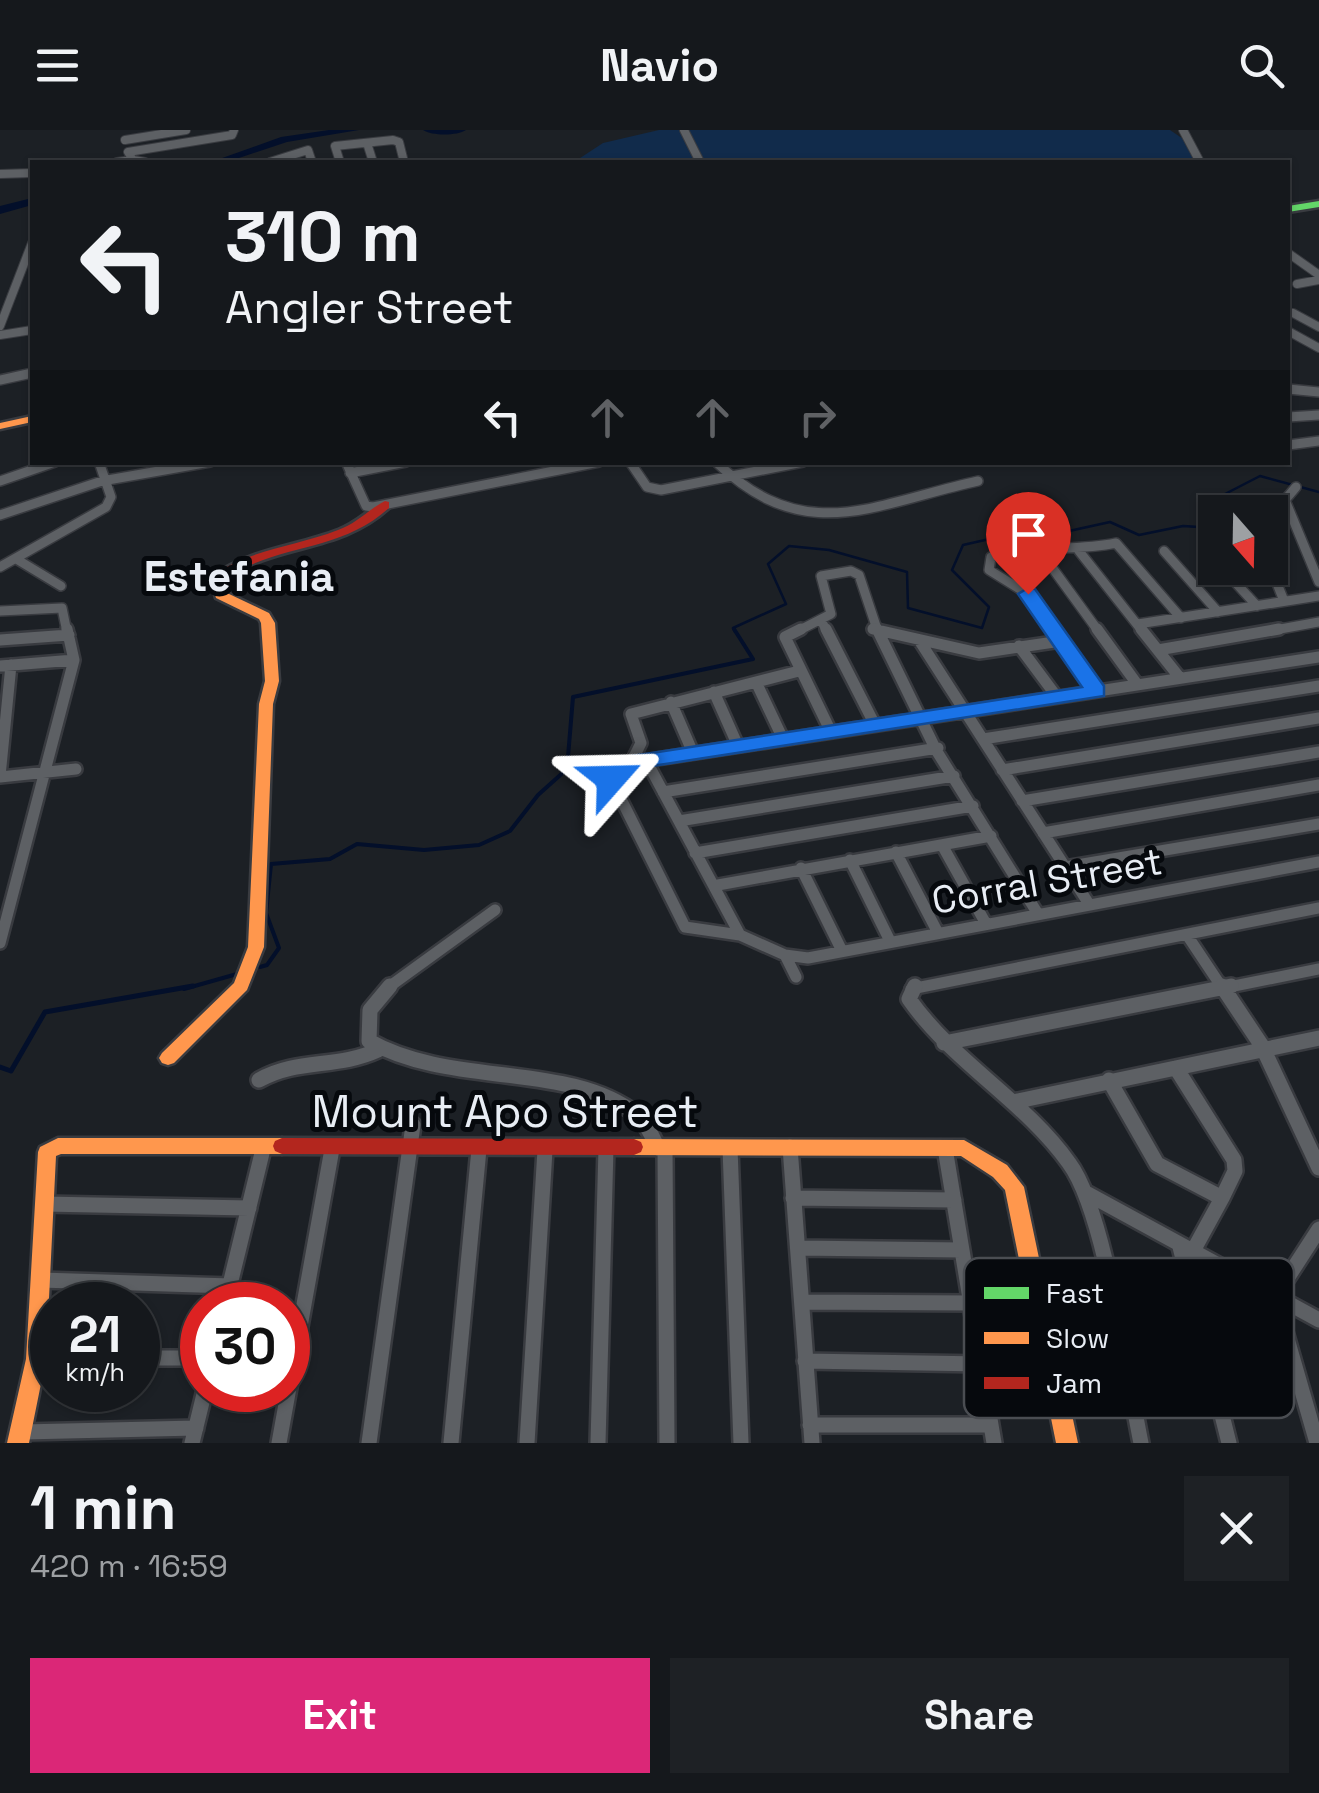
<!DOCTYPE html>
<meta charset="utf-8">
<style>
:root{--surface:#15181c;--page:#1e2125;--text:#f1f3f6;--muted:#9da0a3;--line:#34373b;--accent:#db2777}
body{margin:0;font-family:"Space Grotesk",sans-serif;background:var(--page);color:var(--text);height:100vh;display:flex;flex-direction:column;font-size:38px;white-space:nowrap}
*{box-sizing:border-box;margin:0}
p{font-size:32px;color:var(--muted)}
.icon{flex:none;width:55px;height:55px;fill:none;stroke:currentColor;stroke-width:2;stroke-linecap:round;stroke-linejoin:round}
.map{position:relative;height:1313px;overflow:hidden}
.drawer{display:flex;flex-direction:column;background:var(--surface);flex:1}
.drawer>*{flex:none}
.top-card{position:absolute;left:30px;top:30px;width:1260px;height:305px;border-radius:0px;box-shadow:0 2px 8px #0004,0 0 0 2px var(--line);background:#15181c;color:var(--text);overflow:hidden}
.needle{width:65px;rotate:160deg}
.fabs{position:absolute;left:1198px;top:365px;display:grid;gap:20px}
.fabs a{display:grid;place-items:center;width:90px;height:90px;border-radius:0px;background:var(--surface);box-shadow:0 2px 8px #0004,0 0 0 2px var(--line);font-size:50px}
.speed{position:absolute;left:30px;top:1152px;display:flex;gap:20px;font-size:50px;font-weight:700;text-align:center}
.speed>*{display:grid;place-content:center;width:130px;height:130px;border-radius:50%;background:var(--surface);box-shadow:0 2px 8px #0004,0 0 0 2px var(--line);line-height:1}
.speed small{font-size:25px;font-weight:400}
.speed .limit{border:15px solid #d22;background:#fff;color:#111}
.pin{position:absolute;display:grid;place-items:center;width:85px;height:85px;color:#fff;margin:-102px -42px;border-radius:50% 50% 50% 0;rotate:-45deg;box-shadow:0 0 10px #0007}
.pin .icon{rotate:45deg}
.me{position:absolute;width:110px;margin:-55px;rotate:65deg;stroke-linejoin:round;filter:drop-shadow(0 0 8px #0008)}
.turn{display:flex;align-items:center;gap:35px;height:210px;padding:0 30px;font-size:45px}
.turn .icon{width:130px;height:130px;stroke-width:2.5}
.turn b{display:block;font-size:70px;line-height:85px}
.lanes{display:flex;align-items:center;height:95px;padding:0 30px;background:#0003;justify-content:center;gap:50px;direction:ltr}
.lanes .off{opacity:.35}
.round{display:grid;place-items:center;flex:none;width:105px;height:105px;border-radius:0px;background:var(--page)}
.head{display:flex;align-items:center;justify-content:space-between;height:170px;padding:0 30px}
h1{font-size:60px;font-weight:600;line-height:75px}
.action{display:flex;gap:20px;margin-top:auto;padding:20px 30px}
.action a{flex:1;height:115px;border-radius:0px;background:var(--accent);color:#fff;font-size:40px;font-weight:600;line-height:115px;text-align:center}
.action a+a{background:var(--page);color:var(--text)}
header{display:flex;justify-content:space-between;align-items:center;height:130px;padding:0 30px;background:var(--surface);font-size:45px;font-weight:600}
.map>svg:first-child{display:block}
.green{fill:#112b4b}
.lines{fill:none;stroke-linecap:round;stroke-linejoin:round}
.stream-far2{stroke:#030f2a;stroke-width:2.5}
.stream-far1{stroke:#030f2a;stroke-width:4}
.stream{stroke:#030f2a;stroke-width:5}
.river{fill:#030f2a;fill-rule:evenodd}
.street-far3-casing{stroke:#393b40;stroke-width:10}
.street-far2-casing{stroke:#393b40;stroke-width:12}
.street-far1-casing{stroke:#393b40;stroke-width:16}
.street-casing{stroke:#393b40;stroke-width:20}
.fast-casing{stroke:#393b40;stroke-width:5}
.slow-casing{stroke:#393b40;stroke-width:5}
.jam-casing{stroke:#393b40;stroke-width:5}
.street-far3{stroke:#5d6064;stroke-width:8}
.street-far2{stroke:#5d6064;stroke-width:9}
.street-far1{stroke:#5d6064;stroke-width:11}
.street{stroke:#5d6064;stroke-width:15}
.fast{fill:#63d668;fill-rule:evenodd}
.slow{fill:#ff974d;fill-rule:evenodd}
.jam{fill:#b3261e;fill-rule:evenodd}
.route{fill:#1a73e8;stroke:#114b97;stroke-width:2.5}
.labels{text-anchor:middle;stroke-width:10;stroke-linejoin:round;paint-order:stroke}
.street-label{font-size:38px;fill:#e8edf4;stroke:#06090d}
.quarter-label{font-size:42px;font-weight:bold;fill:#e8edf4;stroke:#06090d}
.near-street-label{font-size:45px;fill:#e8edf4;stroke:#06090d}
.key{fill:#06090d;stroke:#4a4d52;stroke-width:2.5}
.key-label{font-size:28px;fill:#e8edf4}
</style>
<header><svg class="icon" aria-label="menu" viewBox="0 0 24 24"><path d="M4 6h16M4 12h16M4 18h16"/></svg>Navio<svg class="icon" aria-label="search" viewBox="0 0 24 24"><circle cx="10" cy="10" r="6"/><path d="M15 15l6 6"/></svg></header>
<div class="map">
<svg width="1319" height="1313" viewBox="0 0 1319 1313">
<rect width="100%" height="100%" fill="#1c2025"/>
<path class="green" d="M 659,0 L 1170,0 L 1189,13 L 1197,32 L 574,32 L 603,13 Z"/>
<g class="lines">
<path class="stream-far2" d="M 1222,382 L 1225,364 L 1260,346 L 1319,362
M 735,502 L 733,498 L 786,474 L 768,434 L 789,416 L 829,420 L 907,442 L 908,478 L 982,498 L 989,477 L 952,440 L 963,415 L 1046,396 L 1060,403 L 1110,392 L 1139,405 L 1183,396 L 1215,398"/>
<path class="stream-far1" d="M 260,837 L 267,835 L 279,818 L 266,783 L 271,734 L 330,729 L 357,714 L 424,720 L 479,715 L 510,701 L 538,665 L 567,639 L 573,567 L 753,529 L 734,499
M 184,859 L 237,844"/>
<path class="stream" d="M 0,937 L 11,941 L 45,882 L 193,856"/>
<path class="river" d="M 329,0 L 359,0 L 287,12 L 227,32 L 211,32 L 281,7 Z
M 423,0 L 466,0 C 457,6 432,6 423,0 Z
M 32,68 L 32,75 L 0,84 L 0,76 Z"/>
<defs>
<path id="street-far3" d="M 684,0 L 700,32
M 1183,0 L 1200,32
M 125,10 L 186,0
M 367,13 L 373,32
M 117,32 L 133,30
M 145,32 L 133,30 L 128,22 L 232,5 L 234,0
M 270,32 L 308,20 L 312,32
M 340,32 L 335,16 L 393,10 L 399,12 L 404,32
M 0,44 L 32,43
M 1288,123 L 1319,145
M 1297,154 L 1319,150
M 1293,183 L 1319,197
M 0,196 L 32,113
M 1288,201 L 1319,218
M 0,205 L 32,200"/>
<path id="street-far2" d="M 0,250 L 32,243
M 1288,259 L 1319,262
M 1288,287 L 1319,285
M 1288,315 L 1319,311
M 346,332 L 366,376 L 373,377 L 599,332
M 630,332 L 647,357 L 661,360 L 803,332
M 716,332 C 806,418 873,374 978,351
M 350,343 L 406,332
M 0,351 L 55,332
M 1285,370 L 1319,452
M 1285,370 L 1296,357
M 1254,382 L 1285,370
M 0,385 L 102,351 L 210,332
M 1202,416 L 1215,430
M 1040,421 L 1099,502
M 1079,421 L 1143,502
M 1164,421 L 1218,482
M 18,430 L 61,456
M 1270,436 L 1284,471
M 0,437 L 106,377 L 111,367 L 99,332
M 1222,438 L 1257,476
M 0,481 L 62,478 L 67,502
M 821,490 L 827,502
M 1138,494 L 1319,466
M 873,499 L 884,502
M 796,502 L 831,484 L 821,446 L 851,441 L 859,445 L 878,502
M 1054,502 L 1028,464 L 989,440 L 991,427 C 1031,414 1074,422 1116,413 L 1181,488
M 1264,502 L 1319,492"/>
<path id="street-far1" d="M 801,499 L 785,507 L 831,602
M 826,499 L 875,595
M 873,499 L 979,523 L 1061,511
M 877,499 L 936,620 L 1038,784
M 1053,499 L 1096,561
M 1097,499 L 1137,554
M 1141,499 L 1180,548
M 0,510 L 69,505
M 919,510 L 1089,774
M 1019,516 L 1057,567
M 1158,520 L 1279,499
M 0,536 L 74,530
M 756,552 L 783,609
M 714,562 L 738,616
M 671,572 L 693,623
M 983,609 L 1319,556
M 646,630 L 740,805
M 631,633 L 1319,527
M 1002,640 L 1319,588
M 0,646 L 11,535
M 0,647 L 76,639
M 663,662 L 938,618
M 1022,671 L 1319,622
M 679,691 L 954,646
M 1043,703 L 1319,655
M 942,715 L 985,792
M 896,722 L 937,801
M 695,723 L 973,676
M 850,730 L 890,811
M 1065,737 L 1319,694
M 801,738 L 842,821
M 718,755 L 991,706
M 1187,805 L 1223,859
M 0,813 L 74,530 L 67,499
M 785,825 L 808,828 L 1319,732
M 796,847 L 785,825 L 740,805 L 685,797 L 611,649 L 631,633 L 641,613 L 631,584 L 799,541
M 386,859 L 495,780
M 911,859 L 1319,778
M 1219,859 L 1319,839"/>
<path id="street" d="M 390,856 L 370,880 L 369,911 C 452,958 569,931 637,985 C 647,993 652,1007 658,1018
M 915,856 L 909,869 C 954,933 1024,970 1069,1033 C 1105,1081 1127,1246 1141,1313
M 1222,856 L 1262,916 L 1319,1038
M 944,913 L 1231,856
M 1176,938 L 1234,1030 L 1235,1041 L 1222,1068
M 259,950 C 298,928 337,939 378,920
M 1109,950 L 1157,1034 L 1222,1068 L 1193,1121
M 1013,972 L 1319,908
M 790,1017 L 812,1313
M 665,1018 L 667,1313
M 730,1018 L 741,1313
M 945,1018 L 994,1313
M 1088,1064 L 1319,1190
M 793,1068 L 954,1070
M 44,1074 L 249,1078
M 1180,1117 L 1229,1313
M 798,1118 L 962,1120
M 41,1150 L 230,1156
M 802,1172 L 971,1173
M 225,1175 L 263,1019
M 138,1228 L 202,1228
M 805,1231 L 982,1234
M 810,1295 L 991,1295
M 23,1302 L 196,1298
M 192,1313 L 205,1260
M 279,1313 L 332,1019
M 369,1313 L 413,995
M 451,1313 L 479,1019
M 527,1313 L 545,1020
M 598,1313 L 606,1018
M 1317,1313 L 1275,1167 L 1319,1099"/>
<path id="fast" d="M 1319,71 L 1319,77 L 1288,82 L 1288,76 Z"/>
<path id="slow" d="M 32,286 L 32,292 L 0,299 L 0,293 Z
M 218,449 L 224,453 L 227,463 L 269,483 L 275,493 L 279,551 L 273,574 L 264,817 L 247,860 L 174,933 L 168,935 L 162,933 L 159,928 L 162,923 L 234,853 L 248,817 L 259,574 L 265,551 L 261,493 L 259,489 L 216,468 L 212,453 Z
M 58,1008 L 282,1008 L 289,1011 L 291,1016 L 289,1021 L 282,1024 L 61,1024 L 56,1026 L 46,1229 L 29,1313 L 7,1313 L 26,1229 L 38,1022 L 40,1017 Z
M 634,1009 L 964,1010 L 1007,1035 L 1024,1057 L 1078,1313 L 1056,1313 L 1005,1060 L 993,1047 L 961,1026 L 634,1025 L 627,1022 L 625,1017 L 627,1012 Z"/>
<path id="jam" d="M 385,371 L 389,372 L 389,378 C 338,424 278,412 224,450 L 223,456 L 218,457 L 212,453 L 212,446 C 253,418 294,417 338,400 C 356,394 369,379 385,371 Z
M 282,1008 L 634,1009 L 641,1012 L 643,1017 L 641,1022 L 634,1025 L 282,1024 L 275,1021 L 273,1016 L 275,1011 Z"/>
</defs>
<use href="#street-far3" class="street-far3-casing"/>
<use href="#street-far2" class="street-far2-casing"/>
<use href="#street-far1" class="street-far1-casing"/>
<use href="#street" class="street-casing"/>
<use href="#fast" class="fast-casing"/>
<use href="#slow" class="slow-casing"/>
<use href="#jam" class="jam-casing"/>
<use href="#street-far3" class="street-far3"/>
<use href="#street-far2" class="street-far2"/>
<use href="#street-far1" class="street-far1"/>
<use href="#street" class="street"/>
<use href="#fast" class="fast"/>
<use href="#slow" class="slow"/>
<use href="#jam" class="jam"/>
</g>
<path class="route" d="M 1028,458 L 1035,459 L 1104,556 L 1104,566 L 646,637 L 611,656 L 599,649 L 632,626 L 1082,557 L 1018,464 Z"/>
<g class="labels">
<g class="street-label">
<text transform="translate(1047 751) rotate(-10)" y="13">Corral Street</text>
</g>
<g class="quarter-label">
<text x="239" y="461">Estefania</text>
</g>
<g class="near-street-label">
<text x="505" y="997">Mount Apo Street</text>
</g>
</g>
<rect x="964" y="1128" width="330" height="160" rx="15" class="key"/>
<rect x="984" y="1157" width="45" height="12" fill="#63d668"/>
<rect x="984" y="1202" width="45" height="12" fill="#ff974d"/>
<rect x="984" y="1247" width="45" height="12" fill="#b3261e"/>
<g class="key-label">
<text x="1046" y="1173">Fast</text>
<text x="1046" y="1218">Slow</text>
<text x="1046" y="1263">Jam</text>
</g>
</svg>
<div class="fabs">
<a><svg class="needle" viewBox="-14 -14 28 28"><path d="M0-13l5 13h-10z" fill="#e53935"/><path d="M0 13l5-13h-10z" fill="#9da0a3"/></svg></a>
</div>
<div class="speed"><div>21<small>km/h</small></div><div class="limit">30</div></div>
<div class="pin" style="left:1028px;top:464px;background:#d93025"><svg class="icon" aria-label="arrive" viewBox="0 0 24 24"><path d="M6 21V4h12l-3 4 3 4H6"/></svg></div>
<svg class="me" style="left:611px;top:649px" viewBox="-20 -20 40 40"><path d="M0-17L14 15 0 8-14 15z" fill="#1a73e8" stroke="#fff" stroke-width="4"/></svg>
<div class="top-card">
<div class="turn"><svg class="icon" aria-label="left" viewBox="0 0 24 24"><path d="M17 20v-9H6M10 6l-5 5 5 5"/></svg><div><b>310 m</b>Angler Street</div></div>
<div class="lanes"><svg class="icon" aria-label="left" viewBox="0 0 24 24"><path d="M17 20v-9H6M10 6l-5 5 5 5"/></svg><svg class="icon off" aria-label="ahead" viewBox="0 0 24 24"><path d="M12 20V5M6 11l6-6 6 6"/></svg><svg class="icon off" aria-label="ahead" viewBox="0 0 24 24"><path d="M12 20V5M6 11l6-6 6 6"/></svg><svg class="icon off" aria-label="right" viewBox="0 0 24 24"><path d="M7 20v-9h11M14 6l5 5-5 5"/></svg></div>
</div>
</div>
<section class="drawer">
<div class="head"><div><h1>1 min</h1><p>420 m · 16:59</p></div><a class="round"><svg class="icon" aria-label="close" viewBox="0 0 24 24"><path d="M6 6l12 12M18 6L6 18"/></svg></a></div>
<div class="action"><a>Exit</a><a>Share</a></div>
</section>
